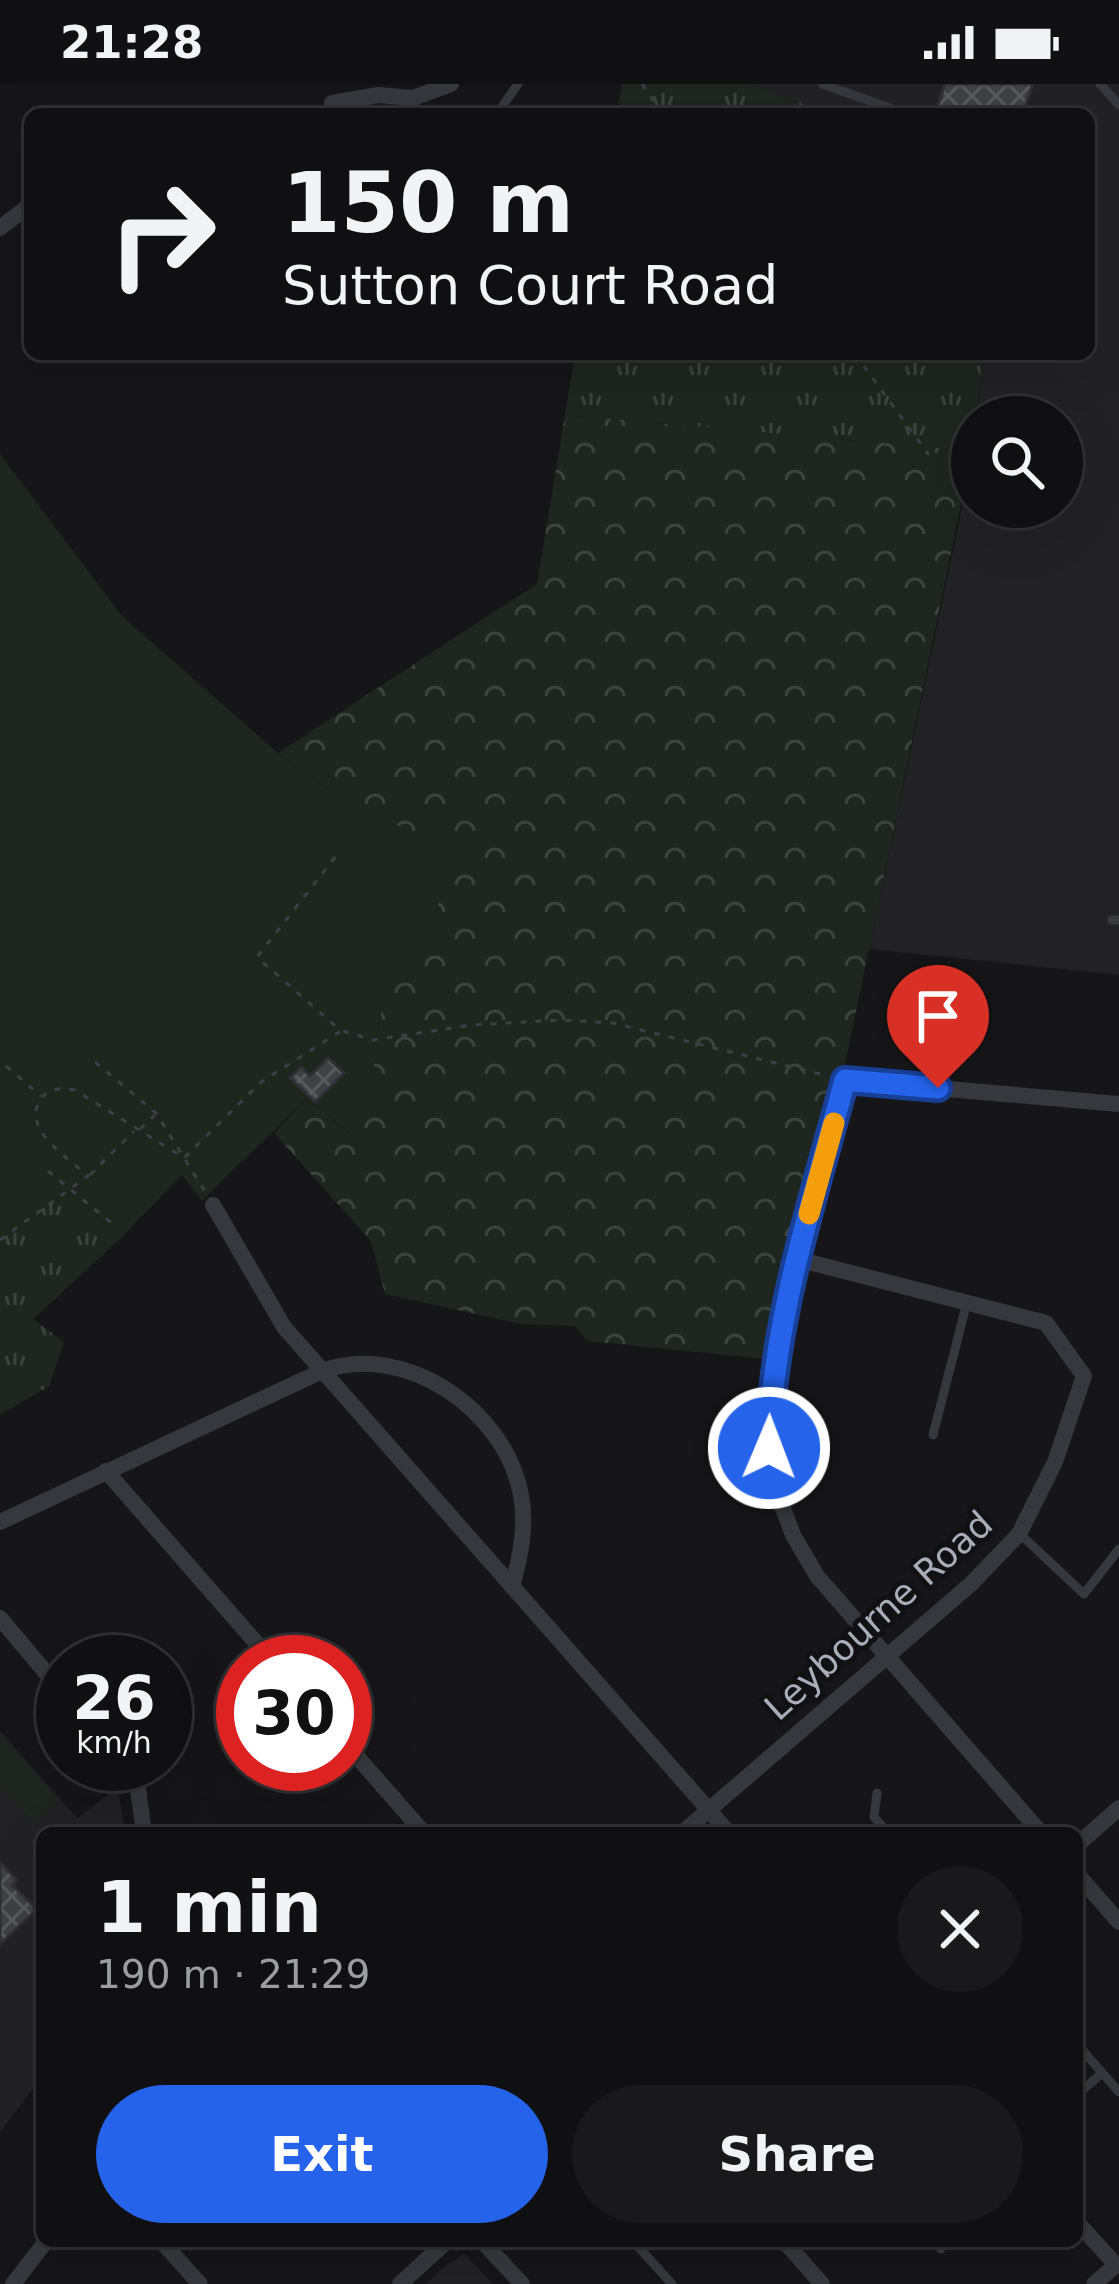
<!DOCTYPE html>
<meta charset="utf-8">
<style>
:root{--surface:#101012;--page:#19191b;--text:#f1f3f6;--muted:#9c9d9f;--line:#303032;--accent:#2563eb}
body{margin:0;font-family:"DejaVu Sans",sans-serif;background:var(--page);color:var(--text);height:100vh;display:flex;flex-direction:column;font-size:45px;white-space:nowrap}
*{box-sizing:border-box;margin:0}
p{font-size:39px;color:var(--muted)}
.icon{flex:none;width:66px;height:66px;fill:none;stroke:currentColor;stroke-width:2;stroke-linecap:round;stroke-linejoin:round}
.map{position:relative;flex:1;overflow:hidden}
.panel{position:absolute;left:36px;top:1743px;width:1047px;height:420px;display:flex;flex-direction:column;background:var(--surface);border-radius:18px;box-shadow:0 12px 48px #0002,0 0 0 3px var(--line)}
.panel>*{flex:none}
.hud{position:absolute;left:24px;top:24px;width:1071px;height:252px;border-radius:18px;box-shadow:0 12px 48px #0002,0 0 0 3px var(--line);background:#101012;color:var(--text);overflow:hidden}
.fabs{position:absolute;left:951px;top:312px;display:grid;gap:24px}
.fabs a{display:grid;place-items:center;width:132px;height:132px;border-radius:50%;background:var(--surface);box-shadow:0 12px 48px #0002,0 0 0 3px var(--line);font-size:60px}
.speed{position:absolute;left:36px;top:1551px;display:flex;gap:24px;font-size:60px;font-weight:700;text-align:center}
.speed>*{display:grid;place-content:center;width:156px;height:156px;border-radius:50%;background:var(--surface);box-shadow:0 12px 48px #0002,0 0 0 3px var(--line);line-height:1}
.speed small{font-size:30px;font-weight:400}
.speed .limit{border:18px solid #d22;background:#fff;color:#111}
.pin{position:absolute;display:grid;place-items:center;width:102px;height:102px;color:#fff;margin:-123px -51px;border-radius:50% 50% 50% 0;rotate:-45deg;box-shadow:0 0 12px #0007}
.pin .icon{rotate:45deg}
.me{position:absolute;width:132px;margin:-66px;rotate:1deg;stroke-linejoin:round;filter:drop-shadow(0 0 9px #0008)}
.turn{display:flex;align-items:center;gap:42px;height:252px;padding:0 60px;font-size:54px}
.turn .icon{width:156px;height:156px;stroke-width:2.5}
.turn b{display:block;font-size:84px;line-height:102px}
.round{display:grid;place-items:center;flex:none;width:126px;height:126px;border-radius:63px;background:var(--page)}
.overview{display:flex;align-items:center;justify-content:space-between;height:204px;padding:0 60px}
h1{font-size:72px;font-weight:800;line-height:90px}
.button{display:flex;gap:24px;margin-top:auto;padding:24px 60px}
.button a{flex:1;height:138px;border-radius:72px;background:var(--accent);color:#fff;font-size:48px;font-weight:800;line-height:138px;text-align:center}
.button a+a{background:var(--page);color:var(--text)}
.status{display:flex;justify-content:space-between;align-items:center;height:84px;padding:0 60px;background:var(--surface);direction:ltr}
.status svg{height:33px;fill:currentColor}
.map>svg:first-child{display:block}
.built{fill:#222225}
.grass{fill:url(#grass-tufts)}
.forest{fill:url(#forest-crowns)}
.green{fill:#1e261f}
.building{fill:url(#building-cross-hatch);stroke:#303034;stroke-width:3}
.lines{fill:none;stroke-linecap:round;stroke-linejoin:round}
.path{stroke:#3d3f44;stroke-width:3;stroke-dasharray:6 9;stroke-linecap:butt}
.lane{stroke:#37383d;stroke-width:9}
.street{stroke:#37383d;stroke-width:16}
.route-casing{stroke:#184099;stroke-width:30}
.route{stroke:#2563eb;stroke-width:21}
.slow{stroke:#f59e0b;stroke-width:21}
.labels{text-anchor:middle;stroke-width:10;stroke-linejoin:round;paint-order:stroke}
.street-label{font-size:36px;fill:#a8adb8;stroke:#111113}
</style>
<div class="status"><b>21:28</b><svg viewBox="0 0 49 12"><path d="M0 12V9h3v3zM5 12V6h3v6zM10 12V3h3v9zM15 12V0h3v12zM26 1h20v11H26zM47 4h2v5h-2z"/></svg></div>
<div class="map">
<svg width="1119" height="2200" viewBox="0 0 1119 2200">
<defs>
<pattern id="grass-tufts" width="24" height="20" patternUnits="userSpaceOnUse" patternTransform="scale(3)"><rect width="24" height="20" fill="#1e261f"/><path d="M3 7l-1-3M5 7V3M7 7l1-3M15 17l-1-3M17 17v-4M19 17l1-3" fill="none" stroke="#3c433d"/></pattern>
<pattern id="forest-crowns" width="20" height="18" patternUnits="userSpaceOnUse" patternTransform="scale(3)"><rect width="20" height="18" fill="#1e261f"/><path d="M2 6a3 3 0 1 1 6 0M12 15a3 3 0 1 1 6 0" fill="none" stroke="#3c433d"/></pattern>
<pattern id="building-cross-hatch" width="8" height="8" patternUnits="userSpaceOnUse" patternTransform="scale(3)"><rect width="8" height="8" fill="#404145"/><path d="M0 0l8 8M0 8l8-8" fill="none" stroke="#595a5e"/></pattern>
</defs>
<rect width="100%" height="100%" fill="#161618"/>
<path class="built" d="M 750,0 L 1119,0 L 1119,891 L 869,865 L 972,376 L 972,423 L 1062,423 L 1062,333 L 977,333 L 982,270 L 1089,270 L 1089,30 L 831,30 Z
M 0,1647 L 77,1734 L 118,1704 L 125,1749 L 42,1749 L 42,1993 L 0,2048 Z
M 464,2170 L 493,2200 L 425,2200 L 447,2181 Z"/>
<path class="grass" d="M 622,0 L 750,0 L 831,30 L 617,30 Z
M 575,270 L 982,270 L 977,333 L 972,333 L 972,367 L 565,331 Z
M 67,1106 L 121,1154 L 33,1235 L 64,1258 L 49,1302 L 0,1331 L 0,1155 Z"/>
<path class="forest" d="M 565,331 L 972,367 L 848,966 L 776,1276 L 587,1257 L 575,1242 L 521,1240 L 385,1210 L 371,1157 L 274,1049 L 307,1014 L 349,1049 L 369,1014 L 381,927 L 464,771 L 349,721 L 278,669 L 537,500 Z"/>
<path class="green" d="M 0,370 L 122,532 L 278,669 L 349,721 L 465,770 L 381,927 L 369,1015 L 350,1049 L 307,1014 L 202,1117 L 182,1091 L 121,1154 L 67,1106 L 0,1155 Z
M 0,1652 L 58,1716 L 33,1738 L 0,1700 Z"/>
<path class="building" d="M 945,0 L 1033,0 L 1022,30 L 935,30 Z
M 328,974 L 344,989 L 315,1018 L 290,994 L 301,983 L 310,992 Z
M 0,1779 L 17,1796 L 12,1801 L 37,1825 L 0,1860 Z"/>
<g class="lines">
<path class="path" d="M 642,0 L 662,30
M 205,30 L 209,30
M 244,30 L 263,26 L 266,30
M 855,270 L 929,371
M 343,947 L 373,956 L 472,941 L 561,936 L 613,939 L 828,992
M 95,978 L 156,1029 L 206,1109
M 6,982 L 41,1012
M 140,1045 L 155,1031
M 48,1087 L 114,1141
M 90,1091 L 134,1047
M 0,1156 L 88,1092 C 70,1075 22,1047 40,1016 C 49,1003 61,1004 75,1006 L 184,1074 L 261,998 L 341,947 L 257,873 L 340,767"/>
<path class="lane" d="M 822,0 L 907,30
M 1100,0 L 1119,21
M 497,30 L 518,0
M 1112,836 L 1119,836
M 933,1351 L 967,1218
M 1020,1450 L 1084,1510 L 1119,1465
M 877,1709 L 874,1733 L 888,1749
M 1077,1960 L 1119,2008
M 1077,2011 L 1102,1989
M 633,2157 L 672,2200
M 934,2157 L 941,2165"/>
<path class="street" d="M 332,19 L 378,11 L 413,14 L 451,0
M 0,144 L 30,121
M 213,1121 L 284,1243 L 729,1749
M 106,1387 L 273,1578
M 0,1438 L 322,1287 C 404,1257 505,1325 521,1411 C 527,1443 520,1473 512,1503
M 0,1534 L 63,1609
M 345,1659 L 424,1749
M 122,1680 L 137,1698 L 144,1749
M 682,1749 L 971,1500 L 1019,1450 L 1055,1378 L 1084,1292 L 1046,1239 L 797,1175
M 1041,1749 L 817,1492 L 793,1451 L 772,1395 L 770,1301 L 797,1175 L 845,996 L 1119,1020
M 1077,1761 L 1119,1724
M 1077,1790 L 1119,1838
M 1077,2138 L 1116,2181 L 1094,2200
M 161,2157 L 200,2200
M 482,2157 L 522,2200
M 784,2157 L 822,2200
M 13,2200 L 46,2157
M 400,2200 L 447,2157"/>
</g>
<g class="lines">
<defs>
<path id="route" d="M 769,1364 C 772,1238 813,1116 845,996 L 938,1004"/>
</defs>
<use href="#route" class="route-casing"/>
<use href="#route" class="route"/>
<path class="slow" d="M 809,1130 L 834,1039"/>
</g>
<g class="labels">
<g class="street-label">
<text transform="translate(878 1531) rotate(-42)" y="13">Leybourne Road</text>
</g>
</g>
</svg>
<div class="fabs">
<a><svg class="icon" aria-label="search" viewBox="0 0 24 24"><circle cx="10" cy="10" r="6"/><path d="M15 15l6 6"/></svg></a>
</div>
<div class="speed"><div>26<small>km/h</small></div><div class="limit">30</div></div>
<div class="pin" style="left:938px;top:1004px;background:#d93025"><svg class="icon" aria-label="arrive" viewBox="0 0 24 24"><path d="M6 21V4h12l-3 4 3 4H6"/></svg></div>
<svg class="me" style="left:769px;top:1364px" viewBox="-20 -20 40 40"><circle r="17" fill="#2563eb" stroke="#fff" stroke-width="3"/><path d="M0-11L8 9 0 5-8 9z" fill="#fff"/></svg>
<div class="hud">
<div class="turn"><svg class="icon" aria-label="right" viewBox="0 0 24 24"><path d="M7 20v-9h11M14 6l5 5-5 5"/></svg><div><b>150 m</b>Sutton Court Road</div></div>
</div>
<section class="panel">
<div class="overview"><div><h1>1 min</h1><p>190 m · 21:29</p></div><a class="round"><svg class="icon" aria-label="close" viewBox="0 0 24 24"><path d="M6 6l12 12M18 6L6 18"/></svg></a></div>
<div class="button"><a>Exit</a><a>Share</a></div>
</section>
</div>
